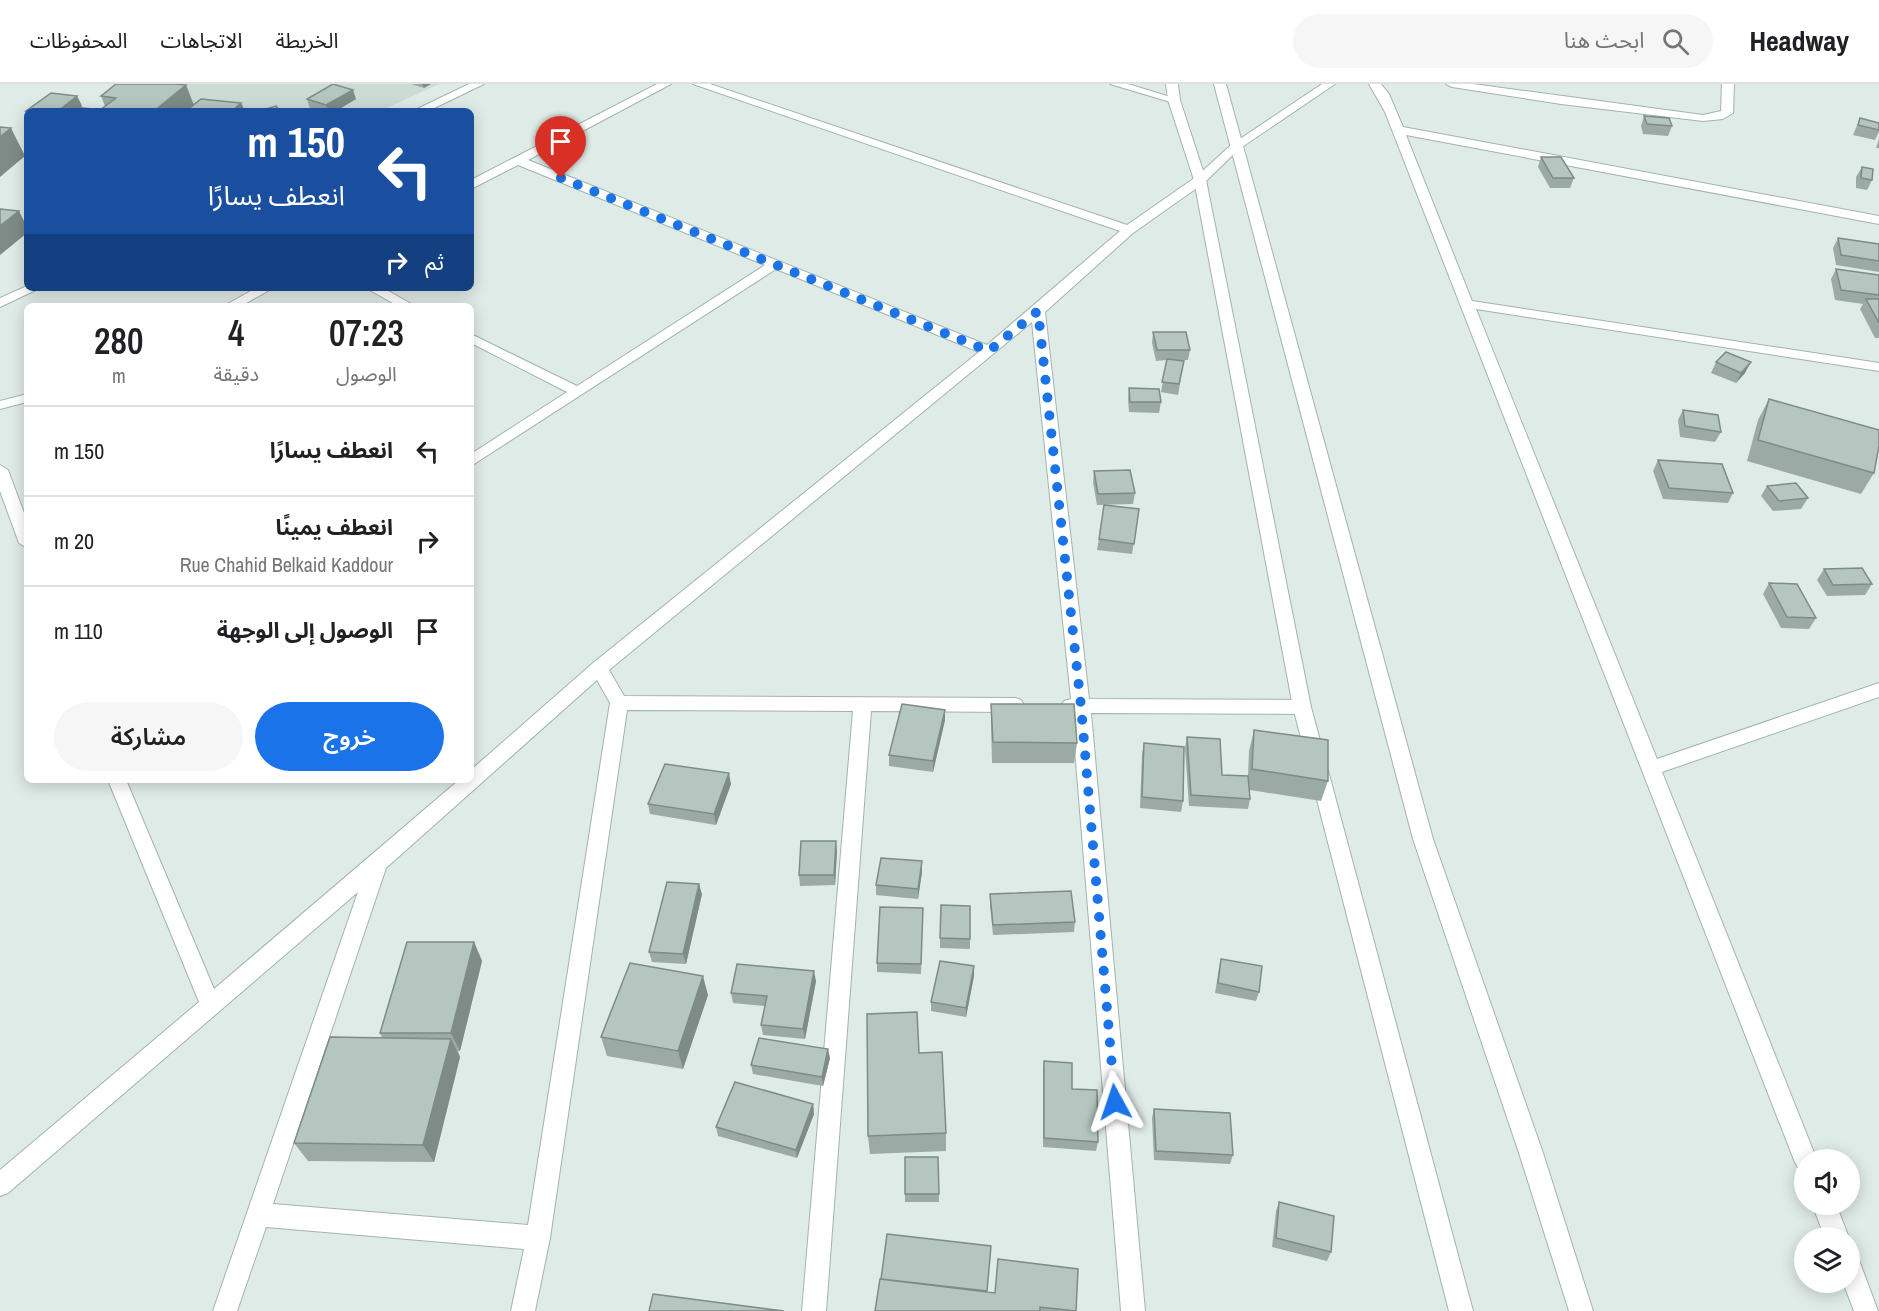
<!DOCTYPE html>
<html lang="ar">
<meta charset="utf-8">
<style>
:root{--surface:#fff;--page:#f6f6f6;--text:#202124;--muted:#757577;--line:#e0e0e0;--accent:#1a73e8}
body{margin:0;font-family:"Archivo Narrow","Noto Sans Arabic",sans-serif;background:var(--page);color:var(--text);direction:rtl;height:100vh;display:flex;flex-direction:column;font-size:22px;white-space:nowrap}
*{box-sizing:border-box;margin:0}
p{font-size:20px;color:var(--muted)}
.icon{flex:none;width:33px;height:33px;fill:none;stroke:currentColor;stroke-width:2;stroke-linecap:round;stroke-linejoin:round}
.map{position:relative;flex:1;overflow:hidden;direction:ltr}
.panel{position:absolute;left:24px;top:219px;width:450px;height:480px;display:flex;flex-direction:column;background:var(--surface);border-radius:9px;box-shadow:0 3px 15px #0003;direction:rtl}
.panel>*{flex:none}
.banner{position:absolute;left:24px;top:24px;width:450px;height:183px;border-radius:9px;box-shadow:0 3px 15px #0003;direction:rtl;background:#1a4fa0;color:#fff;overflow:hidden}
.fabs{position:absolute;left:1794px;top:1065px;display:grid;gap:12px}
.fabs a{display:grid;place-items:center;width:66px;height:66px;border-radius:50%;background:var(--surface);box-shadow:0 3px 15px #0003;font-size:30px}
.pin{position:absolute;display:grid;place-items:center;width:51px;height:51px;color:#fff;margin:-62px -26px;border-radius:50% 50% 50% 0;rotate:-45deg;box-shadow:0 0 6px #0007}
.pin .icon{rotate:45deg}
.me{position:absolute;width:66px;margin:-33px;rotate:355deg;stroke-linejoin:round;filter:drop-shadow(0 0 4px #0008)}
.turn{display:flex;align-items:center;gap:21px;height:126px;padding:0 30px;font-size:27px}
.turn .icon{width:78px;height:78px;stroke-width:2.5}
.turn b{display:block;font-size:42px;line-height:51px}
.then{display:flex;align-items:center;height:57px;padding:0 30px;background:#0003;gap:12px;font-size:22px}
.eta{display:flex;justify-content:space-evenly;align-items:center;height:102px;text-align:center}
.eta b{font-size:36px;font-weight:600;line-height:42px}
.cta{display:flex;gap:12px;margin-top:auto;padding:12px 30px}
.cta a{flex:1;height:69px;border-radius:36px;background:var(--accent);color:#fff;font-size:24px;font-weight:600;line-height:69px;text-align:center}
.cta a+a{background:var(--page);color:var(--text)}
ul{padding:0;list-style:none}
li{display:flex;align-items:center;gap:18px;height:90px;padding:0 30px;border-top:2px solid var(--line)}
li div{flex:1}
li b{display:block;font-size:22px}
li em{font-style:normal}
header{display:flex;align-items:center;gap:36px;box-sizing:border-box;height:84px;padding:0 30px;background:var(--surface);border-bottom:2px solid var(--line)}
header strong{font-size:28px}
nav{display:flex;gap:33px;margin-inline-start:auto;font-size:21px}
.search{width:420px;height:54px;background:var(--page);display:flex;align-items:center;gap:15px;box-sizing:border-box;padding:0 21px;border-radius:33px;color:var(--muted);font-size:22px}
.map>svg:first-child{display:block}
.built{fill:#cddbd5}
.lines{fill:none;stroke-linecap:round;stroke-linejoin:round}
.minor-casing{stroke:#a2b3ad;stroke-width:2}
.tertiary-casing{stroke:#a2b3ad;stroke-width:2}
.minor{fill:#fff;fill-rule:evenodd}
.tertiary{fill:#fff;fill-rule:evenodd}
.wall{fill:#9baaa4}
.shaded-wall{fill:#7e8b86}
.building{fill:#b4c6bf;stroke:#7e8b86;stroke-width:1.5}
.route{stroke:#1a73e8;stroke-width:10;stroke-dasharray:0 18}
</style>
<header>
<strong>Headway</strong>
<div class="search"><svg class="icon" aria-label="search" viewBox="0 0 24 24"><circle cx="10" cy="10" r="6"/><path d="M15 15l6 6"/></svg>ابحث هنا</div>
<nav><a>الخريطة</a><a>الاتجاهات</a><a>المحفوظات</a></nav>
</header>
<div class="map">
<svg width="1879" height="1227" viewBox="0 0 1879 1227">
<rect width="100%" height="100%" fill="#dfebe6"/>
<path class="built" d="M 170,0 L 439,0 L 380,27 L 132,27 Z"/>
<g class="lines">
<defs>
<path id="minor" d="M 469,0 L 484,0 L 428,27 L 413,27 Z
M 657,0 L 671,0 L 528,76 L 987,261 L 1120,147 L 693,0 L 710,0 L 1127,141 L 1196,93 L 1231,61 L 1322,0 L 1335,0 L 1239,65 L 1204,99 L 1133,149 L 1045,228 L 1089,615 L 1302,616 L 1308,618 L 1311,623 L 1308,628 L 1302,630 L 1091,629 L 1145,1227 L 1121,1227 L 1072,629 L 1064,627 L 1061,622 L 1064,617 L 1071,615 L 1032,238 L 609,586 L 624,612 L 1015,614 L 1021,616 L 1024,621 L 1021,626 L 1015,628 L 871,627 L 826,1227 L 802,1227 L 853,627 L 627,626 L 550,1154 L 535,1227 L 511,1227 L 524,1165 L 266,1143 L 237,1227 L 213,1227 L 358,808 L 8,1109 L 0,1112 L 0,1086 L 199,918 L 108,696 L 126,696 L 214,905 L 459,696 L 471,696 L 471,686 L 593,579 L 979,268 L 776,185 L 471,382 L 471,370 L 567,308 L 471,259 L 471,250 L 577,302 L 765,181 L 518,81 L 471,105 L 471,96 ZM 597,596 L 610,619 L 528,1141 L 273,1120 L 386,784 Z
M 1110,0 L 1128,0 L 1180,16 L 1174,19 Z
M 1369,0 L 1381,0 L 1389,10 L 1403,43 L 1879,132 L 1879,140 L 1406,51 L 1472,217 L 1879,279 L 1879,287 L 1476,225 L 1657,675 L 1879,599 L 1879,613 L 1662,688 L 1817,1076 L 1804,1076 L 1804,1087 L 1798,1084 L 1794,1076 L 1385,28 Z
M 1446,0 L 1473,0 L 1703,31 L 1721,27 L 1722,0 L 1734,0 L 1733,29 L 1723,35 L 1703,37 L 1561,20 L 1452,3 Z
M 27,202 L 27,204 L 40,204 L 0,223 L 0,214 Z
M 256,204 L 273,204 L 241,222 L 224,222 Z
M 366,204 L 383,204 L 415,222 L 398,222 Z
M 27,310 L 27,318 L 0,325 L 0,317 Z
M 0,381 L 8,386 L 27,437 L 27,464 L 19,459 L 0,407 Z
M 1812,1120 L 1836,1120 L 1849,1154 L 1825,1154 Z
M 1850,1173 L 1859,1176 L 1878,1227 L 1854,1227 L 1843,1198 L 1850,1198 Z"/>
<path id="tertiary" d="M 1166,0 L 1178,0 L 1180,16 L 1206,96 L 1311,623 L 1473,1227 L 1449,1227 L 1293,623 L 1194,96 L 1168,16 Z
M 1214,0 L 1226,0 L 1433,755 L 1543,1069 L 1593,1227 L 1569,1227 L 1519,1069 L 1413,755 Z"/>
</defs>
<use href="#minor" class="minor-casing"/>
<use href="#tertiary" class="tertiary-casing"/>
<use href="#minor" class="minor"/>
<use href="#tertiary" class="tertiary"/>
</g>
<path class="wall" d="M 116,0 L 176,0 L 186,1 L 194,21 L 201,15 L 241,19 L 245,27 L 27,27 L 27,29 L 26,27 L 51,9 L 77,12 L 82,22 L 80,24 L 100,26 L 105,22 L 101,12 Z
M 411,0 L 431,0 L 424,4 Z
M 307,15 L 356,15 L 336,27 L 318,27 L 310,25 Z
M 1644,32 L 1672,42 L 1668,52 L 1643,50 L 1641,42 Z
M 1860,34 L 1879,39 L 1879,48 L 1875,56 L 1853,51 Z
M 1879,55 L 1879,64 L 1876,64 Z
M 1541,73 L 1574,94 L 1570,104 L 1550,104 L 1538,83 Z
M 1862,83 L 1872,96 L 1867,106 L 1856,104 L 1856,93 Z
M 1838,154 L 1879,160 L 1879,188 L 1836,181 L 1833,164 Z
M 1836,185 L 1879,191 L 1879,254 L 1875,254 L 1860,225 L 1863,220 L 1835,216 L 1831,195 Z
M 1153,248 L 1190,266 L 1188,276 L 1177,276 L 1184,277 L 1178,311 L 1161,308 L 1167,276 L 1156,277 L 1152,259 Z
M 1716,278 L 1745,289 L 1736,299 L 1711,289 Z
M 1129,304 L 1161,318 L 1159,329 L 1129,328 L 1128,315 Z
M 1769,315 L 1874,389 L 1861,410 L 1747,377 L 1758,336 Z
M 1683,326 L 1721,348 L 1715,358 L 1680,353 L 1678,336 Z
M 1658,376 L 1733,409 L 1728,419 L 1663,415 L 1653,387 Z
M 1094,387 L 1135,409 L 1133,420 L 1097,421 L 1093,398 Z
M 1767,402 L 1808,414 L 1801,425 L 1773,427 L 1761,412 Z
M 1139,425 L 1132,470 L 1097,466 L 1099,455 Z
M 1824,485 L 1872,500 L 1865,511 L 1827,512 L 1817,496 Z
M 1769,499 L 1816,534 L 1809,545 L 1781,544 L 1763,510 Z
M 991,620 L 1077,659 L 1074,679 L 992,679 L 991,640 Z
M 945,626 L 945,636 L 933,688 L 889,682 L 889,671 Z
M 1254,646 L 1328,697 L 1321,717 L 1250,706 L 1250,715 L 1248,725 L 1189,722 L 1185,664 L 1187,653 L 1222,691 L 1248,692 L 1249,667 Z
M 1144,659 L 1183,717 L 1181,728 L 1140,724 L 1142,670 Z
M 731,700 L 716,741 L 650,730 L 648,720 Z
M 837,767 L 835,801 L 800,802 L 799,791 Z
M 922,788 L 918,815 L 876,811 L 876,801 Z
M 702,810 L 686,880 L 652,878 L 649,868 Z
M 990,810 L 1075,838 L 1074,848 L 993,851 L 990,821 Z
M 970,822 L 970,865 L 940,864 L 940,854 Z
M 923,824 L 921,890 L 877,888 L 877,879 Z
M 474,858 L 482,877 L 460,967 L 458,967 L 460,973 L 434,1078 L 308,1077 L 294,1059 L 382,954 L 380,949 Z
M 1221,875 L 1259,908 L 1256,917 L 1215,909 L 1219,884 Z
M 974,882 L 974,892 L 966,933 L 931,927 L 931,918 Z
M 816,897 L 805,955 L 763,951 L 761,941 L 765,922 L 733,919 L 731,909 Z
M 708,911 L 683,985 L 607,972 L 601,953 Z
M 919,969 L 946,1049 L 946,1067 L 870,1070 L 868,1052 Z
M 830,974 L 823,1002 L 753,990 L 751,981 Z
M 1044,977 L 1072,1005 L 1098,1058 L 1096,1067 L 1043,1063 L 1043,986 Z
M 813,1020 L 814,1030 L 797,1074 L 718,1052 L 716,1043 Z
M 1154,1025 L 1233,1071 L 1230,1080 L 1154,1076 L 1152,1034 Z
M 905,1073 L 938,1073 L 939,1118 L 905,1118 Z
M 1279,1118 L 1331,1168 L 1327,1177 L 1272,1163 L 1276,1127 Z
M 991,1162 L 987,1208 L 1076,1227 L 875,1227 Z"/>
<path class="shaded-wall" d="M 422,0 L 431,0 L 424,4 Z
M 186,1 L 196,27 L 154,27 Z
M 353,6 L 356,15 L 336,27 L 328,27 L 326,21 Z
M 77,12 L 82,22 L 75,27 L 58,27 Z
M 241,19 L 245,27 L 232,27 Z
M 11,44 L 25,72 L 0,93 L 0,53 Z
M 19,127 L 27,143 L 27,149 L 0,171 L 0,142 Z
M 1751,278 L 1745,289 L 1736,299 L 1741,289 Z
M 945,626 L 945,636 L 933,688 L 933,677 Z
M 729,689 L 731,700 L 716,741 L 714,730 Z
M 836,757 L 837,767 L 835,801 L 834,791 Z
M 922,777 L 922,788 L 918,815 L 918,805 Z
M 699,800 L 702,810 L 686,880 L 683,870 Z
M 474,858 L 482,877 L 460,967 L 451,949 Z
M 974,882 L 974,892 L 966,933 L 966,924 Z
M 814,887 L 816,897 L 805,955 L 803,945 Z
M 703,892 L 708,911 L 683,985 L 678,967 Z
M 451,955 L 460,973 L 434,1078 L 423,1061 Z
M 828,965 L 830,974 L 823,1002 L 822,993 Z
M 813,1020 L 814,1030 L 797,1074 L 796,1066 Z"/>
<path class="building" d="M 116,0 L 176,0 L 186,1 L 154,27 L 71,27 L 76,23 L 100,26 L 116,14 L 101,12 Z
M 333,0 L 353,6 L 326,21 L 307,15 Z
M 51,9 L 77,12 L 58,27 L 26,27 Z
M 201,15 L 241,19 L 232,27 L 186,27 Z
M 276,22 L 280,27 L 259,27 Z
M 1644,32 L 1669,34 L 1672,42 L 1647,40 Z
M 1860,34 L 1879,39 L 1879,46 L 1858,41 Z
M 0,43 L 11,44 L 0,53 Z
M 1541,73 L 1561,73 L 1574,94 L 1553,94 Z
M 1862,83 L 1873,85 L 1872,96 L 1861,94 Z
M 0,125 L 19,127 L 0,142 Z
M 1838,154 L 1879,160 L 1879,177 L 1841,171 Z
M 1836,185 L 1879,191 L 1879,211 L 1841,206 Z
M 1866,215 L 1879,215 L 1879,239 Z
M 1153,248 L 1186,248 L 1190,266 L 1157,266 Z
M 1726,268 L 1751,278 L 1741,289 L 1716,278 Z
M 1167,275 L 1184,277 L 1179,300 L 1162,298 Z
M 1129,304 L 1159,305 L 1161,318 L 1130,318 Z
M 1769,315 L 1879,346 L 1879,362 L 1874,389 L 1758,356 Z
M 1683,326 L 1718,331 L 1721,348 L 1685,342 Z
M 1658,376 L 1722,380 L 1733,409 L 1669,404 Z
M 1130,386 L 1135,409 L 1098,410 L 1094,387 Z
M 1796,399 L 1808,414 L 1779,417 L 1767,402 Z
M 1104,421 L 1139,425 L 1134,460 L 1099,455 Z
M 1862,484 L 1872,500 L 1833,501 L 1824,485 Z
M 1769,499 L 1797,500 L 1816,534 L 1787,533 Z
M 902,620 L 945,626 L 933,677 L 889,671 Z
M 991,620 L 1074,620 L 1077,659 L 993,658 Z
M 1254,646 L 1328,656 L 1328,697 L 1252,685 Z
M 1187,653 L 1220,655 L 1222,691 L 1248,692 L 1250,715 L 1191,711 Z
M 1144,659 L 1184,663 L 1183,717 L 1142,713 Z
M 665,680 L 729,689 L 714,730 L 648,720 Z
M 801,757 L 836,757 L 834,791 L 799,791 Z
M 881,774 L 922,777 L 918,805 L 876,801 Z
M 667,798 L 699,800 L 683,870 L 649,868 Z
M 1071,807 L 1075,838 L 993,841 L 990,810 Z
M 941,821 L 970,822 L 970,855 L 940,854 Z
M 880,823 L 923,824 L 921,880 L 877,879 Z
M 407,858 L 474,858 L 451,949 L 380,949 Z
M 1221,875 L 1262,882 L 1259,908 L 1218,899 Z
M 940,877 L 974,882 L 966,924 L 931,918 Z
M 630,879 L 703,892 L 678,967 L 601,953 Z
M 737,880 L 814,887 L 803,945 L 761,941 L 767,912 L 731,909 Z
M 917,928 L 919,969 L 942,968 L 946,1049 L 868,1052 L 867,930 Z
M 330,953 L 451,955 L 423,1061 L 294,1059 Z
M 759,954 L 828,965 L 822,993 L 751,981 Z
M 1044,977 L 1072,979 L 1072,1005 L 1097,1006 L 1098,1058 L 1044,1054 Z
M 735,998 L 813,1020 L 796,1066 L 716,1043 Z
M 1154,1025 L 1230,1029 L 1233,1071 L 1156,1067 Z
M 905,1073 L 938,1073 L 939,1110 L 905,1110 Z
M 1279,1118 L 1334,1132 L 1331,1168 L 1276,1154 Z
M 887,1150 L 991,1162 L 987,1207 L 881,1195 Z
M 998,1175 L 1078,1185 L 1076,1227 L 1040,1223 L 1040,1227 L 875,1227 L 880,1195 L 995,1209 Z
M 653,1210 L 784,1227 L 649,1227 Z"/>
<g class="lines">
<path class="route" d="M 561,94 L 989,267 L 1038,227 L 1081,622 L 1115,1018"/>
</g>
</svg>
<div class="fabs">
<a><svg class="icon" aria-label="sound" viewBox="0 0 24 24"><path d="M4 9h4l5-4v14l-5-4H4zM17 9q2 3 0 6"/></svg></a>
<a><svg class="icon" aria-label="layers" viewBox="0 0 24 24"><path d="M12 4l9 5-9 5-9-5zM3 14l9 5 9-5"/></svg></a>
</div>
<div class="pin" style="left:561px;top:94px;background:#d93025"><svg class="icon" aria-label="arrive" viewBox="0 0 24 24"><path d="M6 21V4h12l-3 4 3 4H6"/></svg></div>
<svg class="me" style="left:1115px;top:1018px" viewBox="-20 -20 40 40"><path d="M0-17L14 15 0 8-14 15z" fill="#1a73e8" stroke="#fff" stroke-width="4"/></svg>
<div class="banner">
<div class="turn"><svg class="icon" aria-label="left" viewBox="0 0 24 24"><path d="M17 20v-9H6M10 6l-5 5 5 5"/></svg><div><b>150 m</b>انعطف يسارًا</div></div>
<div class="then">ثم<svg class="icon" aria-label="right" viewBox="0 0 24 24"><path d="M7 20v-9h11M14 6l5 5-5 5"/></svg></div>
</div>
<section class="panel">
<div class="eta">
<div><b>07:23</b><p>الوصول</p></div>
<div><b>4</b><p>دقيقة</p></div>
<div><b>280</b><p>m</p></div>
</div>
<ul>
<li><svg class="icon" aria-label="left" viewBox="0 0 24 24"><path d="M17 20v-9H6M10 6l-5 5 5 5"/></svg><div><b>انعطف يسارًا</b></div><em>150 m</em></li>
<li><svg class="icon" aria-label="right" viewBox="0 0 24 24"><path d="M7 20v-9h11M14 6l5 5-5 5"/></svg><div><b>انعطف يمينًا</b><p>Rue Chahid Belkaid Kaddour</p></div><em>20 m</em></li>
<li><svg class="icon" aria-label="arrive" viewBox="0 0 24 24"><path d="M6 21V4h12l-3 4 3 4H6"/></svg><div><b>الوصول إلى الوجهة</b></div><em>110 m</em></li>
</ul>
<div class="cta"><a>خروج</a><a>مشاركة</a></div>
</section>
</div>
